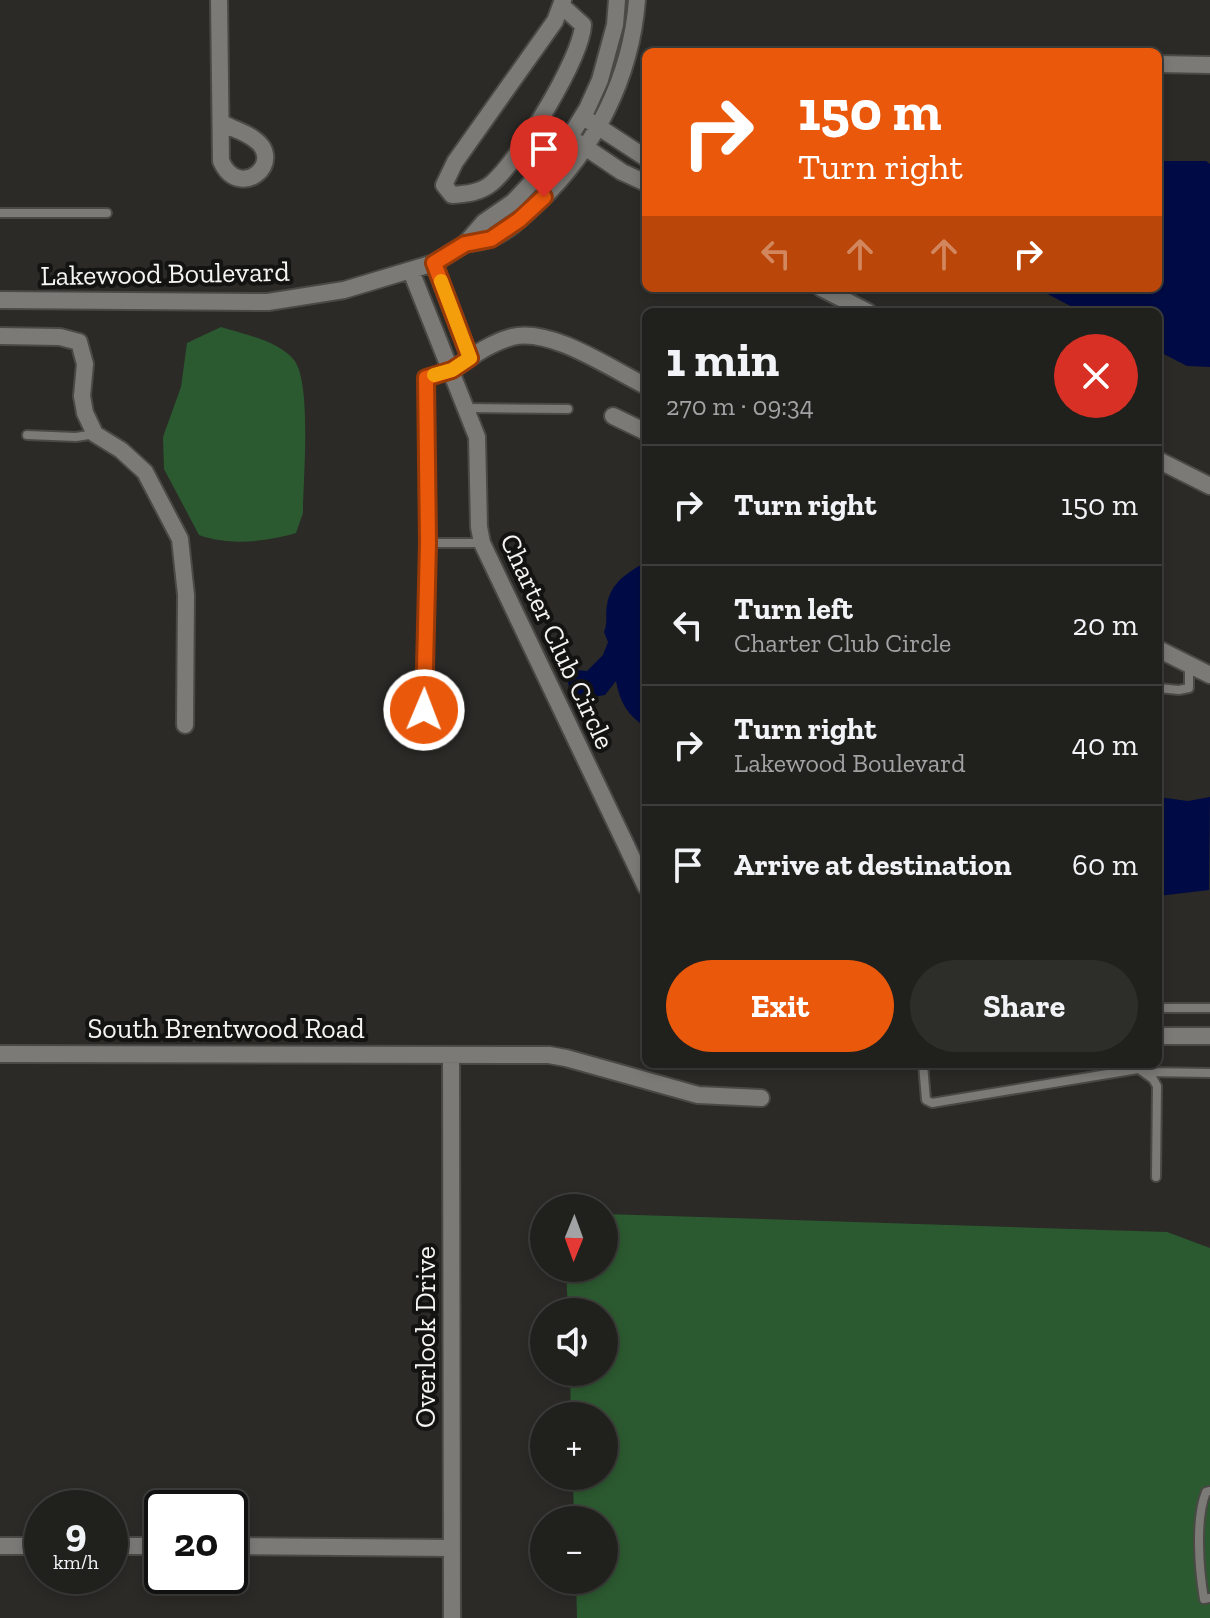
<!DOCTYPE html>
<meta charset="utf-8">
<style>
:root{--surface:#20201d;--page:#2d2d2a;--text:#f1f3f6;--muted:#a2a3a4;--line:#3d3e3b;--accent:#ea580c}
body{margin:0;font-family:"Zilla Slab",serif;background:var(--page);color:var(--text);height:100vh;display:flex;flex-direction:column;font-size:30px;white-space:nowrap}
*{box-sizing:border-box;margin:0}
p{font-size:26px;color:var(--muted)}
.icon{flex:none;width:44px;height:44px;fill:none;stroke:currentColor;stroke-width:2;stroke-linecap:round;stroke-linejoin:round}
.map{position:relative;flex:1;overflow:hidden}
.side{position:absolute;left:642px;top:308px;width:520px;height:760px;display:flex;flex-direction:column;background:var(--surface);border-radius:12px;box-shadow:0 4px 12px #0003,0 0 0 2px var(--line)}
.side>*{flex:none}
.hud{position:absolute;left:642px;top:48px;width:520px;height:244px;border-radius:12px;box-shadow:0 4px 12px #0003,0 0 0 2px var(--line);background:#ea580c;color:#fff;overflow:hidden}
.needle{width:52px;rotate:181deg}
.buttons{position:absolute;left:530px;top:1194px;display:grid;gap:16px}
.buttons a{display:grid;place-items:center;width:88px;height:88px;border-radius:50%;background:var(--surface);box-shadow:0 4px 12px #0003,0 0 0 2px var(--line);font-size:40px}
.speed{position:absolute;left:24px;top:1490px;display:flex;gap:16px;font-size:40px;font-weight:700;text-align:center}
.speed>*{display:grid;place-content:center;width:104px;height:104px;border-radius:50%;background:var(--surface);box-shadow:0 4px 12px #0003,0 0 0 2px var(--line);line-height:1}
.speed small{font-size:20px;font-weight:400}
.speed .limit{border:4px solid #111;border-radius:12px;background:#fff;color:#111}
.pin{position:absolute;display:grid;place-items:center;width:68px;height:68px;color:#fff;margin:-82px -34px;border-radius:50% 50% 50% 0;rotate:-45deg;box-shadow:0 0 8px #0007}
.pin .icon{rotate:45deg}
.me{position:absolute;width:88px;margin:-44px;rotate:1deg;stroke-linejoin:round;filter:drop-shadow(0 0 6px #0008)}
.turn{display:flex;align-items:center;gap:28px;height:168px;padding:0 24px;font-size:36px}
.turn .icon{width:104px;height:104px;stroke-width:2.5}
.turn b{display:block;font-size:56px;line-height:68px}
.lanes{display:flex;align-items:center;height:76px;padding:0 24px;background:#0003;justify-content:center;gap:40px;direction:ltr}
.lanes .off{opacity:.35}
.round{display:grid;place-items:center;flex:none;width:84px;height:84px;border-radius:42px;background:var(--page)}
.head{display:flex;align-items:center;justify-content:space-between;height:136px;padding:0 24px}
h1{font-size:48px;font-weight:700;line-height:60px}
.primary-button{display:flex;gap:16px;margin-top:auto;padding:16px 24px}
.primary-button a{flex:1;height:92px;border-radius:48px;background:var(--accent);color:#fff;font-size:32px;font-weight:700;line-height:92px;text-align:center}
.primary-button a+a{background:var(--page);color:var(--text)}
ul{padding:0;list-style:none}
li{display:flex;align-items:center;gap:24px;height:120px;padding:0 24px;border-top:2px solid var(--line)}
li div{flex:1}
li b{display:block;font-size:30px}
li em{font-style:normal}
.map>svg:first-child{display:block}
.green{fill:#2c5a30}
.water{fill:#000b45}
.lines{fill:none;stroke-linecap:round;stroke-linejoin:round}
.service-casing{stroke:#4a4946;stroke-width:12}
.minor-casing{stroke:#4a4946;stroke-width:20}
.service{stroke:#7b7a76;stroke-width:8}
.minor{stroke:#7b7a76;stroke-width:16}
.route-casing{stroke:#983908;stroke-width:20}
.route{stroke:#ea580c;stroke-width:14}
.slow{stroke:#f59e0b;stroke-width:14}
.labels{text-anchor:middle;stroke-width:8;stroke-linejoin:round;paint-order:stroke}
.street-label{font-size:28px;fill:#f5f4f2;stroke:#131311}
</style>
<div class="map">
<svg width="1210" height="1618" viewBox="0 0 1210 1618">
<rect width="100%" height="100%" fill="#2b2a27"/>
<path class="green" d="M 221,327 C 243,334 279,341 294,360 C 312,383 303,481 303,513 L 296,533 C 266,542 229,546 199,535 L 164,469 L 163,437 L 181,387 L 187,343 Z
M 604,1214 L 1167,1232 L 1210,1248 L 1210,1618 L 577,1618 L 576,1580 L 604,1580 L 604,1520 L 574,1520 L 573,1476 L 604,1476 L 604,1416 L 571,1416 L 570,1372 L 604,1372 L 604,1312 L 568,1312 L 566,1268 L 604,1268 Z"/>
<path class="water" d="M 1158,161 L 1206,161 L 1210,164 L 1210,367 L 1187,366 L 1158,351 L 1158,312 L 1082,312 L 1036,288 L 1158,288 Z
M 646,562 L 646,727 C 627,715 620,702 616,681 L 605,695 L 587,698 L 570,694 L 566,669 L 587,671 L 603,655 L 608,642 L 604,632 C 608,623 605,615 607,605 C 611,582 627,573 646,562 Z
M 1158,797 L 1188,801 L 1210,797 L 1209,890 L 1158,896 Z"/>
<g class="lines">
<defs>
<path id="service" d="M 0,213 L 107,213
M 468,408 L 568,409
M 27,435 L 76,437 L 95,434
M 428,543 L 426,378 L 451,370
M 1158,688 L 1179,690 L 1189,688 L 1189,666
M 424,710 L 428,543 L 481,543
M 1158,1008 L 1210,1008
M 923,1064 L 926,1100 L 932,1103 L 1138,1069
M 1132,1064 L 1153,1079 L 1157,1086 L 1156,1177
M 1144,1072 L 1210,1073
M 1210,1491 L 1206,1492 C 1195,1519 1199,1569 1204,1599 L 1210,1598"/>
<path id="minor" d="M 219,0 L 221,161 C 239,202 287,162 254,139 C 244,131 231,129 221,122
M 561,5 L 583,25 C 581,59 519,160 492,183 C 480,193 466,194 452,195 L 444,185 L 455,162 L 555,21 L 563,0
M 1158,64 L 1210,65
M 591,122 L 646,158
M 579,143 L 622,172 L 646,183
M 465,244 C 472,242 482,242 489,239 C 507,233 525,215 539,202 C 595,148 631,78 637,0
M 434,263 L 470,358
M 411,271 L 477,437 L 479,527 L 482,543 L 646,887
M 821,288 L 868,312
M 0,300 L 268,302 L 344,290 L 434,263 L 465,244 L 484,222 L 513,202 L 561,151 L 587,109 L 600,80 L 615,25 L 617,0
M 0,336 L 60,337 L 79,342 L 85,364 L 82,396 L 85,413 L 95,434 L 121,450 L 145,472 L 180,539 L 186,595 L 185,725
M 452,370 C 471,357 490,343 512,337 C 551,327 611,369 646,386
M 613,416 L 646,432
M 1158,460 L 1210,486
M 1158,649 L 1210,675
M 1158,1036 L 1210,1036
M 0,1054 L 549,1055 L 566,1058 L 698,1095 L 761,1098
M 451,1056 L 452,1618
M 0,1546 L 42,1546
M 110,1546 L 162,1546
M 230,1546 L 451,1548"/>
</defs>
<use href="#service" class="service-casing"/>
<use href="#minor" class="minor-casing"/>
<use href="#service" class="service"/>
<use href="#minor" class="minor"/>
</g>
<g class="lines">
<defs>
<path id="route" d="M 424,710 L 428,543 L 426,378 L 452,370 L 470,358 L 434,263 L 465,244 L 491,239 L 519,220 L 544,197"/>
</defs>
<use href="#route" class="route-casing"/>
<use href="#route" class="route"/>
<path class="slow" d="M 434,375 L 452,370 L 470,358 L 441,281"/>
</g>
<g class="labels">
<g class="street-label">
<text transform="translate(165 273) rotate(-1)" y="10">Lakewood Boulevard</text>
<text transform="translate(558 641) rotate(65)" y="10">Charter Club Circle</text>
<text x="226" y="1038">South Brentwood Road</text>
<text transform="translate(425 1337) rotate(-90)" y="10">Overlook Drive</text>
</g>
</g>
</svg>
<div class="buttons">
<a><svg class="needle" viewBox="-14 -14 28 28"><path d="M0-13l5 13h-10z" fill="#e53935"/><path d="M0 13l5-13h-10z" fill="#a2a3a4"/></svg></a>
<a><svg class="icon" aria-label="sound" viewBox="0 0 24 24"><path d="M4 9h4l5-4v14l-5-4H4zM17 9q2 3 0 6"/></svg></a>
<a>+</a>
<a>−</a>
</div>
<div class="speed"><div>9<small>km/h</small></div><div class="limit">20</div></div>
<div class="pin" style="left:544px;top:197px;background:#d93025"><svg class="icon" aria-label="arrive" viewBox="0 0 24 24"><path d="M6 21V4h12l-3 4 3 4H6"/></svg></div>
<svg class="me" style="left:424px;top:710px" viewBox="-20 -20 40 40"><circle r="17" fill="#ea580c" stroke="#fff" stroke-width="3"/><path d="M0-11L8 9 0 5-8 9z" fill="#fff"/></svg>
<div class="hud">
<div class="turn"><svg class="icon" aria-label="right" viewBox="0 0 24 24"><path d="M7 20v-9h11M14 6l5 5-5 5"/></svg><div><b>150 m</b>Turn right</div></div>
<div class="lanes"><svg class="icon off" aria-label="left" viewBox="0 0 24 24"><path d="M17 20v-9H6M10 6l-5 5 5 5"/></svg><svg class="icon off" aria-label="ahead" viewBox="0 0 24 24"><path d="M12 20V5M6 11l6-6 6 6"/></svg><svg class="icon off" aria-label="ahead" viewBox="0 0 24 24"><path d="M12 20V5M6 11l6-6 6 6"/></svg><svg class="icon" aria-label="right" viewBox="0 0 24 24"><path d="M7 20v-9h11M14 6l5 5-5 5"/></svg></div>
</div>
<section class="side">
<div class="head"><div><h1>1 min</h1><p>270 m · 09:34</p></div><a class="round" style="background:#d93025;color:#fff"><svg class="icon" aria-label="close" viewBox="0 0 24 24"><path d="M6 6l12 12M18 6L6 18"/></svg></a></div>
<ul>
<li><svg class="icon" aria-label="right" viewBox="0 0 24 24"><path d="M7 20v-9h11M14 6l5 5-5 5"/></svg><div><b>Turn right</b></div><em>150 m</em></li>
<li><svg class="icon" aria-label="left" viewBox="0 0 24 24"><path d="M17 20v-9H6M10 6l-5 5 5 5"/></svg><div><b>Turn left</b><p>Charter Club Circle</p></div><em>20 m</em></li>
<li><svg class="icon" aria-label="right" viewBox="0 0 24 24"><path d="M7 20v-9h11M14 6l5 5-5 5"/></svg><div><b>Turn right</b><p>Lakewood Boulevard</p></div><em>40 m</em></li>
<li><svg class="icon" aria-label="arrive" viewBox="0 0 24 24"><path d="M6 21V4h12l-3 4 3 4H6"/></svg><div><b>Arrive at destination</b></div><em>60 m</em></li>
</ul>
<div class="primary-button"><a>Exit</a><a>Share</a></div>
</section>
</div>
